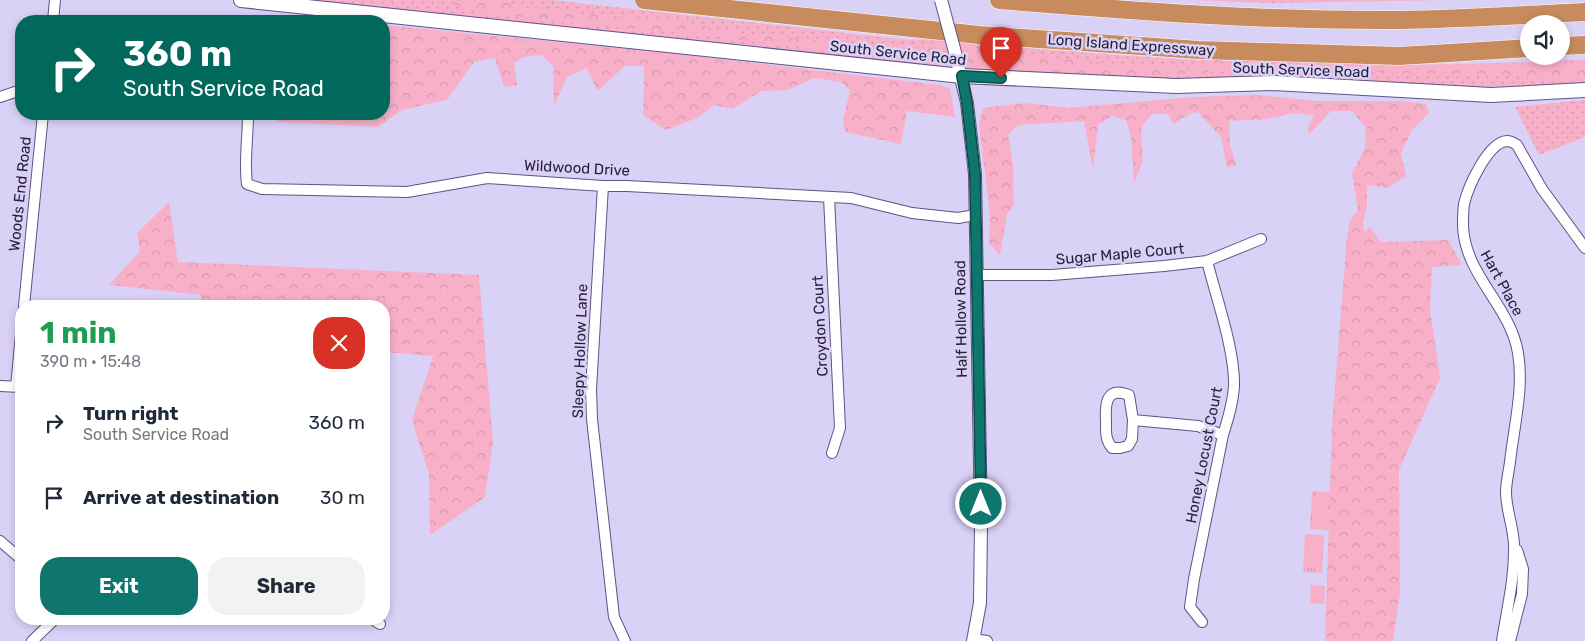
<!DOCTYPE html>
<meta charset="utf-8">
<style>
:root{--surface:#fff;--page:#f2f2f3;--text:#1f2937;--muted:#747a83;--accent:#0f766e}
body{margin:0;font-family:Rubik,sans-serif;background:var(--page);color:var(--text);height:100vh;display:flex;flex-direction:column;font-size:19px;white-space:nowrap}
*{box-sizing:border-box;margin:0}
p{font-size:16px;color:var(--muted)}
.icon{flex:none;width:28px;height:28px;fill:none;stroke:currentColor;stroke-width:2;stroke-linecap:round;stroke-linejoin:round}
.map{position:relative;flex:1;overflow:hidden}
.drawer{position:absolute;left:15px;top:300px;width:375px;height:325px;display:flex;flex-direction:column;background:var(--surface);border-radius:20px;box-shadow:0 2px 8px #0003}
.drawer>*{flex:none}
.guide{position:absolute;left:15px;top:15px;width:375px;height:105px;border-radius:20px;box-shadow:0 2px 8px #0003;background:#00695c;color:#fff;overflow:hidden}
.buttons{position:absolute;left:1520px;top:15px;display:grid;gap:10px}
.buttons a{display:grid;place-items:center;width:50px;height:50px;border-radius:50%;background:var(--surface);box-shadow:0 2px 8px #0003;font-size:25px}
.pin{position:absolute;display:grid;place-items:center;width:42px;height:42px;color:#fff;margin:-51px -21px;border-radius:50% 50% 50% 0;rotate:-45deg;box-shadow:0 0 5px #0007}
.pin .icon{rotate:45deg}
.me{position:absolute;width:55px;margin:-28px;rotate:0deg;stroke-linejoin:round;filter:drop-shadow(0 0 4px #0008)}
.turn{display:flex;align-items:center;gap:18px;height:105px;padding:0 25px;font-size:22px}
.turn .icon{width:65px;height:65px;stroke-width:2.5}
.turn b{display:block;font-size:35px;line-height:42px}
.round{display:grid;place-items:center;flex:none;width:52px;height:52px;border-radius:20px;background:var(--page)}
.overview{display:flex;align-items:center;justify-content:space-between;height:85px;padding:0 25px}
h1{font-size:30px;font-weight:700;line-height:38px;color:#1e9e55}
.button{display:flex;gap:10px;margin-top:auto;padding:10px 25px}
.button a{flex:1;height:58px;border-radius:20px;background:var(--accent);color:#fff;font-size:20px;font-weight:700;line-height:58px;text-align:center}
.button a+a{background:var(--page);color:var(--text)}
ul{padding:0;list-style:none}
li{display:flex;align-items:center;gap:15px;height:75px;padding:0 25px}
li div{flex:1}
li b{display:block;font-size:19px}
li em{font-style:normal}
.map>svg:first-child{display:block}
.grass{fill:url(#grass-dots)}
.forest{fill:url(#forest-crowns)}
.park{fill:url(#park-tufts)}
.pitch{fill:#f8b0c9}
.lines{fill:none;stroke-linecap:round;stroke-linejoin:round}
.minor-casing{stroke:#615187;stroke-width:12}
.tertiary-casing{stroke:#615187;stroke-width:14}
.secondary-casing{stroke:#615187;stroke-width:16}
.motorway-casing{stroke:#fff;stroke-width:19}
.minor{stroke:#fff;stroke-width:10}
.tertiary{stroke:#fff;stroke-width:12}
.secondary{stroke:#fff;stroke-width:14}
.motorway{stroke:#c88b5e;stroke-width:18}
.tertiary-bridge-casing{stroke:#615187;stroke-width:14;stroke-linecap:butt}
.tertiary-bridge{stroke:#fff;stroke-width:12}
.route-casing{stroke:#0a4d48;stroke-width:12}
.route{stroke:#0f766e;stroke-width:9}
.labels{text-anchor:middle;stroke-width:5;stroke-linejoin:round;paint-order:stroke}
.street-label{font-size:15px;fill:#261f37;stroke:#dad1f7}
</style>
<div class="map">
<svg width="1585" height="641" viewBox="0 0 1585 641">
<defs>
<pattern id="grass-dots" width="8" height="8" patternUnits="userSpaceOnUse" patternTransform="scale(1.25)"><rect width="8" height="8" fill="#f8b0c9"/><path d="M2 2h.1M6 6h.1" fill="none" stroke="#d497ad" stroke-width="1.8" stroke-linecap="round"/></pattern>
<pattern id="forest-crowns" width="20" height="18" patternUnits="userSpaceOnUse" patternTransform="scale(1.25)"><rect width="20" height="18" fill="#f8b0c9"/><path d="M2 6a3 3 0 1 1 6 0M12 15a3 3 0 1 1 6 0" fill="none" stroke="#d497ad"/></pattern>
<pattern id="park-tufts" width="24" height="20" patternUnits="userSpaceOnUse" patternTransform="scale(1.25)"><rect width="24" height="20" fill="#f8b0c9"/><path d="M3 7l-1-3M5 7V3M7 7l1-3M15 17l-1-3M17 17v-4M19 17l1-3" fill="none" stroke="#d497ad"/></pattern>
</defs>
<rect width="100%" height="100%" fill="#dad1f7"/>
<path class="grass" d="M 302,0 L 551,0 L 909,40 L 943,38 L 951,61 L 949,66 L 943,68 L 788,49 L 592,31 Z
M 1188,0 L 1448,0 L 1272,3 Z
M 958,39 L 972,43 C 1048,50 1123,56 1199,60 C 1327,67 1456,66 1585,60 L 1585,82 L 1544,85 L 1471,87 L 1243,77 L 1088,80 L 968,69 L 963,57 Z
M 1585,100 L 1585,137 L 1539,155 L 1515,107 Z"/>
<path class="forest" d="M 454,0 L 487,0 L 585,14 L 670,20 L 741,33 L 859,44 L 925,47 L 943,38 L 947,51 L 943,64 L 679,33 L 535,19 L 479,12 L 454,5 Z
M 384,25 L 678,54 L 940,85 L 950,88 L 955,117 L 907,111 L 901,144 L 845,132 L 843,119 L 850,90 L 841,82 L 814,78 L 788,90 L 761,91 L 733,109 L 714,105 L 697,118 L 666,130 L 643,115 L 644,66 L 625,66 L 598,91 L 586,68 L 567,77 L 554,106 L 553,66 L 542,55 L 524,57 L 514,62 L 517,85 L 504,87 L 495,58 L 474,62 L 447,100 L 402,110 L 378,127 L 279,122 L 272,114 L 384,114 Z
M 959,42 L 997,55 L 1025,55 L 1130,65 L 1192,68 L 1209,60 L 1432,65 L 1585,60 L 1585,80 L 1581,81 L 1469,74 L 1391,73 L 1323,69 L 1308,75 L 1241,71 L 1089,78 L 973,71 L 966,67 Z
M 1256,95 L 1318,101 L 1401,101 L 1426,104 L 1429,113 L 1412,130 L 1401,153 L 1406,176 L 1388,188 L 1367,185 L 1367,207 L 1363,222 L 1364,232 L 1370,227 L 1381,242 L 1448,240 L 1462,265 L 1432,267 L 1430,309 L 1440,378 L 1399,470 L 1400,592 L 1393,641 L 1325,641 L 1332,425 L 1347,237 L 1350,221 L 1358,210 L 1352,173 L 1365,148 L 1366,127 L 1352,111 L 1331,111 L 1310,134 L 1307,130 L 1314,115 L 1294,113 L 1267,119 L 1229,121 L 1230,145 L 1236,165 L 1227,168 L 1221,137 L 1198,112 L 1190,114 L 1173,124 L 1168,114 L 1152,114 L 1141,127 L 1143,161 L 1134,183 L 1131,137 L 1126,120 L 1112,116 L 1098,125 L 1093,170 L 1084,121 L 1018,125 L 1008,135 L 1013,164 L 1014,205 L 1007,215 L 1000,255 L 989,243 L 990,214 L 979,125 L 983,108 L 1025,103 L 1068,108 L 1193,97 Z
M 169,202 L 178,262 L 479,275 L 493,443 L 485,497 L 430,535 L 429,475 L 412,420 L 433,356 L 384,352 L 384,306 L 204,306 L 200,295 L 109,285 L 140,251 L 137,233 Z"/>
<path class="park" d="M 1312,491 L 1331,492 L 1329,530 L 1310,529 Z
M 1305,534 L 1324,535 L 1322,573 L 1303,572 Z"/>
<path class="pitch" d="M 1315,494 L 1328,495 L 1326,524 L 1314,523 Z
M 1308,539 L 1321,540 L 1319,569 L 1306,568 Z
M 1311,585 L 1325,586 L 1324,604 L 1310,603 Z"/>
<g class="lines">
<defs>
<path id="minor" d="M 53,21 L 55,0
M 0,97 L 21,90
M 248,114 C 248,138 244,161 247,184 L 262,189 L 407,192 L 487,178 L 603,186 L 627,186 L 851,198 L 912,213 L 958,218 L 975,215
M 603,186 L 591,389 L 592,419 L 614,617 L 625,641
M 829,197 L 840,428 L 832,453
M 977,275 L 1052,275 L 1164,266 L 1207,261 L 1261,239
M 24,306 L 43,114
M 0,386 L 21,387
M 16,387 L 21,334
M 1133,420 L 1132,439 L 1128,446 L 1120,448 L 1112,448 C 1105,439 1106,432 1106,421 C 1105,404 1106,386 1129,395 L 1133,420 L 1198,426 L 1223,435
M 0,541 L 21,559
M 372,619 L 380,624
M 1202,622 L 1190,607 L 1194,579 L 1223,435 C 1228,419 1233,403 1234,386 C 1235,350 1216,297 1207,261
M 973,639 L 987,641
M 32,641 L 55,619
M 1502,641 C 1507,609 1515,577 1514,544 C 1513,526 1506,509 1506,492 C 1506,482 1509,471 1510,462 C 1514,426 1524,388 1518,353 C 1510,305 1465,276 1463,226 C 1463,219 1463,210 1464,204 C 1468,187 1488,142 1507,141 C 1511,141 1514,143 1517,145 L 1542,189 L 1585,248
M 1510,641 L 1522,594 L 1523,569 L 1517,550"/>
<path id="tertiary" d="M 956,56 L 967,103 L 975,174 L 981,524 L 980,603 L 973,641"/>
<path id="secondary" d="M 241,0 L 962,76 L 1176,86 L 1274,83 L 1491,95 L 1585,90"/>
<path id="motorway" d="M 644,0 L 979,35 L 1199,50 L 1400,56 L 1529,48
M 999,0 C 1132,11 1266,21 1400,20 C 1461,19 1523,15 1585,12
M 1561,46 L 1585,45"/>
</defs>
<use href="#minor" class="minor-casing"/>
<use href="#tertiary" class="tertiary-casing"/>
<use href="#secondary" class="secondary-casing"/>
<use href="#motorway" class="motorway-casing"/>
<use href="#minor" class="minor"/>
<use href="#tertiary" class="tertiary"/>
<use href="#secondary" class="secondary"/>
<use href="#motorway" class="motorway"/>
<defs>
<path id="tertiary-bridge" d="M 941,0 L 956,56"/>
</defs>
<use href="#tertiary-bridge" class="tertiary-bridge-casing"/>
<use href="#tertiary-bridge" class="tertiary-bridge"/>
</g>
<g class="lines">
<defs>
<path id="route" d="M 981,504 L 975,174 L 967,103 L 962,76 L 1001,78"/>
</defs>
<use href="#route" class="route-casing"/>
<use href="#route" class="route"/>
</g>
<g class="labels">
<g class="street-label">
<text transform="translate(1131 45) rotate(4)" y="5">Long Island Expressway</text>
<text transform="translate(898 53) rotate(6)" y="5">South Service Road</text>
<text transform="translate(1301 70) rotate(2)" y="5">South Service Road</text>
<text transform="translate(577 168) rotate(3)" y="5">Wildwood Drive</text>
<text transform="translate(20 194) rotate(-84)" y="5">Woods End Road</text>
<text transform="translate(1120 254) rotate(-5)" y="5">Sugar Maple Court</text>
<text transform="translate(1502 283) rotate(61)" y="5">Hart Place</text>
<text transform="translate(961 319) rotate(-91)" y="5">Half Hollow Road</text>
<text transform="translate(820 326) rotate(-93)" y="5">Croydon Court</text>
<text transform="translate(580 351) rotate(-88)" y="5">Sleepy Hollow Lane</text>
<text transform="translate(1204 455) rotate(-79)" y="5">Honey Locust Court</text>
</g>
</g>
</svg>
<div class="buttons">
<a><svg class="icon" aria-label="sound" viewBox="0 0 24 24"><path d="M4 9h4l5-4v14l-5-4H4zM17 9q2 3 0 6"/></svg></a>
</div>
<div class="pin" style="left:1001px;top:78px;background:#d93025"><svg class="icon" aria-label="arrive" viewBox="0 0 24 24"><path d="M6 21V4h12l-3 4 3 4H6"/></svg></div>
<svg class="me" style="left:981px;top:504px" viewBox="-20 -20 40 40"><circle r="17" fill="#0f766e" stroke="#fff" stroke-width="3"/><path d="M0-11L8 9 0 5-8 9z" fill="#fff"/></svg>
<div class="guide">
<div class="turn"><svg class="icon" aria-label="right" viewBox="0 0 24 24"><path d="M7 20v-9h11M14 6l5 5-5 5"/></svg><div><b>360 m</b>South Service Road</div></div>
</div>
<section class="drawer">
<div class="overview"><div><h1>1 min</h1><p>390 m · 15:48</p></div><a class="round" style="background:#d93025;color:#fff"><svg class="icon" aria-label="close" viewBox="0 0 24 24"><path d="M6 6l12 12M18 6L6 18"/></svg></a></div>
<ul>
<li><svg class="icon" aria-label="right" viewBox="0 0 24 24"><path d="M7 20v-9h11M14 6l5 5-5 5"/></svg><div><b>Turn right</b><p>South Service Road</p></div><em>360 m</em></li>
<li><svg class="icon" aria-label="arrive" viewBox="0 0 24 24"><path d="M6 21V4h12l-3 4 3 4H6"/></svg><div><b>Arrive at destination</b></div><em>30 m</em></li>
</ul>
<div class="button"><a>Exit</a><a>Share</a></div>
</section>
</div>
